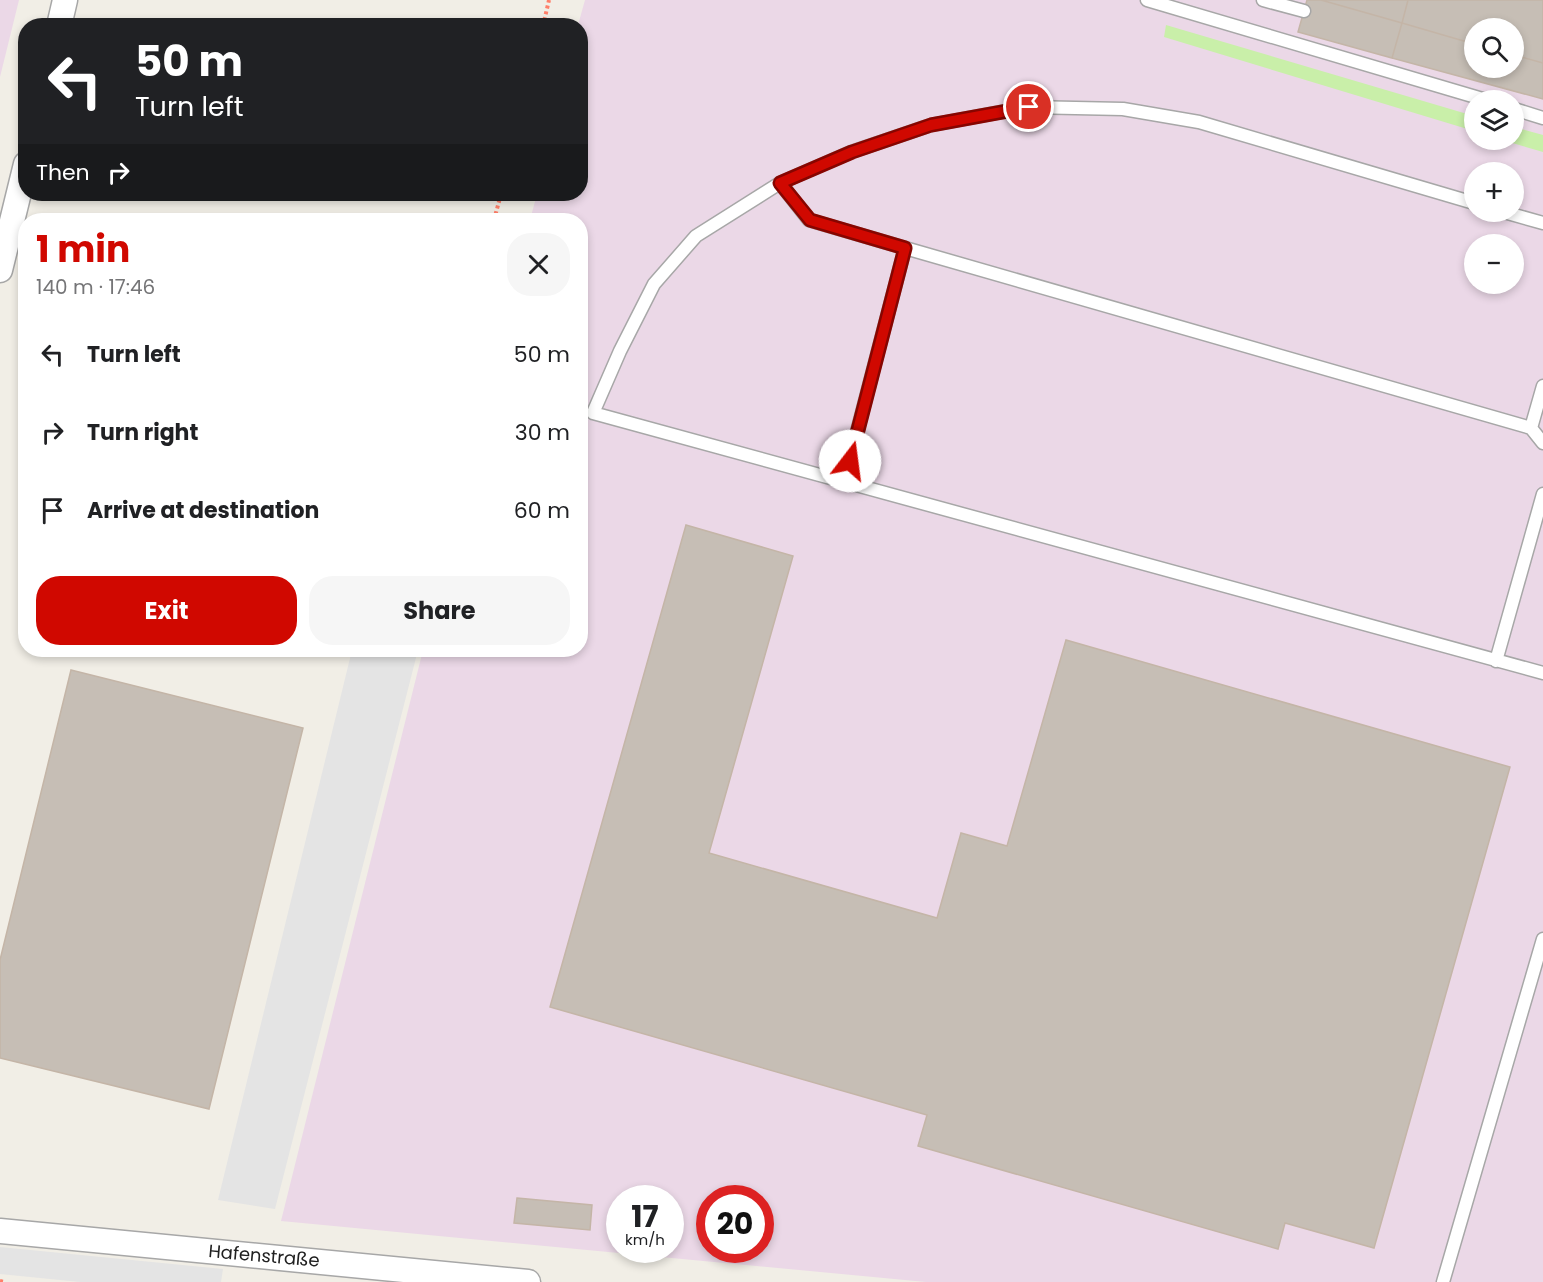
<!DOCTYPE html>
<meta charset="utf-8">
<style>
:root{--surface:#fff;--page:#f6f6f6;--text:#202124;--muted:#757577;--accent:#d00800}
body{margin:0;font-family:Poppins,sans-serif;background:var(--page);color:var(--text);height:100vh;display:flex;flex-direction:column;font-size:22px;white-space:nowrap}
*{box-sizing:border-box;margin:0}
p{font-size:20px;color:var(--muted)}
.icon{flex:none;width:33px;height:33px;fill:none;stroke:currentColor;stroke-width:2;stroke-linecap:round;stroke-linejoin:round}
.map{position:relative;flex:1;overflow:hidden}
.details{position:absolute;left:18px;top:213px;width:570px;height:444px;display:flex;flex-direction:column;background:var(--surface);border-radius:24px;box-shadow:0 3px 9px #0003}
.details>*{flex:none}
.top-card{position:absolute;left:18px;top:18px;width:570px;height:183px;border-radius:24px;box-shadow:0 3px 9px #0003;background:#202124;color:#fff;overflow:hidden}
.tools{position:absolute;left:1464px;top:18px;display:grid;gap:12px}
.tools a{display:grid;place-items:center;width:60px;height:60px;border-radius:50%;background:var(--surface);box-shadow:0 3px 9px #0003;font-size:30px}
.speed{position:absolute;left:606px;top:1185px;display:flex;gap:12px;font-size:30px;font-weight:700;text-align:center}
.speed>*{display:grid;place-content:center;width:78px;height:78px;border-radius:50%;background:var(--surface);box-shadow:0 3px 9px #0003;line-height:1}
.speed small{font-size:15px;font-weight:400}
.speed .limit{border:9px solid #d22;background:#fff;color:#111}
.pin{position:absolute;display:grid;place-items:center;width:51px;height:51px;color:#fff;margin:-26px;border:3px solid #fff;border-radius:50%;box-shadow:0 2px 6px #0007}
.me{position:absolute;width:66px;margin:-33px;rotate:15deg;stroke-linejoin:round;filter:drop-shadow(0 0 4px #0008)}
.turn{display:flex;align-items:center;gap:21px;height:126px;padding:0 18px;font-size:27px}
.turn .icon{width:78px;height:78px;stroke-width:2.5}
.turn b{display:block;font-size:42px;line-height:51px}
.then{display:flex;align-items:center;height:57px;padding:0 18px;background:#0003;gap:12px;font-size:22px}
.round{display:grid;place-items:center;flex:none;width:63px;height:63px;border-radius:24px;background:var(--page)}
.overview{display:flex;align-items:center;justify-content:space-between;height:102px;padding:0 18px}
h1{font-size:36px;font-weight:700;line-height:45px;color:var(--accent)}
.cta{display:flex;gap:12px;margin-top:auto;padding:12px 18px}
.cta a{flex:1;height:69px;border-radius:24px;background:var(--accent);color:#fff;font-size:24px;font-weight:700;line-height:69px;text-align:center}
.cta a+a{background:var(--page);color:var(--text)}
ul{padding:0;list-style:none}
li{display:flex;align-items:center;gap:18px;height:78px;padding:0 18px}
li div{flex:1}
li b{display:block;font-size:22px}
li em{font-style:normal}
.map>svg:first-child{display:block}
.industrial{fill:#ebd8e7;fill-rule:evenodd}
.grass{fill:#c9efa9}
.parking{fill:#e4e4e4}
.building{fill:#c6beb5;stroke:#c4b5a7;stroke-width:1.5}
.lines{fill:none;stroke-linecap:round;stroke-linejoin:round}
.lane-casing{stroke:#a7a7a7;stroke-width:15}
.street-casing{stroke:#a7a7a7;stroke-width:27}
.path{stroke:#ff7e69;stroke-width:4;stroke-dasharray:3 3;stroke-linecap:butt}
.lane{stroke:#fff;stroke-width:12}
.street{stroke:#fff;stroke-width:24}
.route-casing{stroke:#870500;stroke-width:15}
.route{stroke:#d00800;stroke-width:10}
.labels{text-anchor:middle;stroke-width:5;stroke-linejoin:round;paint-order:stroke}
.street-label{font-size:18px;fill:#202020;stroke:#fff}
</style>
<div class="map">
<svg width="1543" height="1282" viewBox="0 0 1543 1282">
<rect width="100%" height="100%" fill="#f1eee6"/>
<path class="industrial" d="M 0,0 L 19,0 L 0,77 Z
M 585,0 L 1543,0 L 1543,1282 L 926,1282 L 281,1221 L 423,650 L 580,650 L 580,220 L 530,220 L 537,194 L 580,194 L 580,26 L 578,25 ZM 1474,28 L 1514,28 L 1514,68 L 1474,68 ZM 1474,100 L 1514,100 L 1514,140 L 1474,140 ZM 1474,172 L 1514,172 L 1514,212 L 1474,212 ZM 1474,244 L 1514,244 L 1514,284 L 1474,284 ZM 620,1198 L 670,1198 L 670,1250 L 620,1250 ZM 710,1198 L 760,1198 L 760,1250 L 710,1250 Z"/>
<path class="grass" d="M 1166,25 L 1474,116 L 1474,131 L 1164,37 Z
M 1514,127 L 1543,135 L 1543,152 L 1502,140 L 1514,140 Z"/>
<path class="parking" d="M 352,650 L 418,650 L 275,1209 L 218,1200 Z
M 0,1247 L 223,1269 L 221,1282 L 80,1282 L 0,1274 Z"/>
<path class="building" d="M 1307,0 L 1321,0 L 1402,23 L 1392,58 L 1298,32 Z
M 1321,0 L 1408,0 L 1402,23 Z
M 1408,0 L 1543,0 L 1543,63 L 1514,55 L 1514,28 L 1474,28 L 1474,44 L 1402,23 Z
M 1402,23 L 1474,44 L 1474,68 L 1514,68 L 1514,55 L 1543,63 L 1543,99 L 1392,58 Z
M 686,525 L 793,556 L 709,853 L 937,918 L 961,833 L 1007,846 L 1066,640 L 1510,767 L 1374,1248 L 1285,1223 L 1278,1249 L 918,1146 L 927,1115 L 550,1007 Z
M 71,670 L 303,728 L 209,1109 L 0,1058 L 0,960 Z
M 517,1198 L 592,1205 L 590,1230 L 514,1223 Z"/>
<g class="lines">
<defs>
<path id="lane" d="M 1147,0 L 1486,100
M 1263,0 L 1304,11
M 1514,109 L 1543,118
M 780,183 L 809,220 L 905,248 L 844,482
M 1474,203 L 1199,122 L 1123,109 L 1028,107 L 931,125 L 851,152 L 780,183 L 696,236 L 654,284 L 620,351 L 593,413 L 1543,673
M 1504,212 L 1543,223
M 905,248 L 1531,428 L 1543,443
M 1531,428 L 1543,386
M 1496,661 L 1543,494
M 1443,1282 L 1543,939"/>
<path id="street" d="M 59,26 L 65,0
M 0,270 L 26,164
M 0,1231 L 528,1282"/>
</defs>
<use href="#lane" class="lane-casing"/>
<use href="#street" class="street-casing"/>
<path class="path" d="M 543,26 L 549,0
M 494,220 L 501,194
M 0,1281 L 5,1282"/>
<use href="#lane" class="lane"/>
<use href="#street" class="street"/>
</g>
<g class="lines">
<defs>
<path id="route" d="M 850,461 L 905,248 L 810,220 L 780,183 L 852,152 L 931,125 L 1029,107"/>
</defs>
<use href="#route" class="route-casing"/>
<use href="#route" class="route"/>
</g>
<g class="labels">
<g class="street-label">
<text transform="translate(264 1256) rotate(5)" y="6">Hafenstraße</text>
</g>
</g>
</svg>
<div class="tools">
<a><svg class="icon" aria-label="search" viewBox="0 0 24 24"><circle cx="10" cy="10" r="6"/><path d="M15 15l6 6"/></svg></a>
<a><svg class="icon" aria-label="layers" viewBox="0 0 24 24"><path d="M12 4l9 5-9 5-9-5zM3 14l9 5 9-5"/></svg></a>
<a>+</a>
<a>−</a>
</div>
<div class="speed"><div>17<small>km/h</small></div><div class="limit">20</div></div>
<div class="pin" style="left:1029px;top:107px;background:#d93025"><svg class="icon" aria-label="arrive" viewBox="0 0 24 24"><path d="M6 21V4h12l-3 4 3 4H6"/></svg></div>
<svg class="me" style="left:850px;top:461px" viewBox="-20 -20 40 40"><circle r="19" fill="#fff"/><path d="M0-13L10 11 0 6-10 11z" fill="#d00800"/></svg>
<div class="top-card">
<div class="turn"><svg class="icon" aria-label="left" viewBox="0 0 24 24"><path d="M17 20v-9H6M10 6l-5 5 5 5"/></svg><div><b>50 m</b>Turn left</div></div>
<div class="then">Then<svg class="icon" aria-label="right" viewBox="0 0 24 24"><path d="M7 20v-9h11M14 6l5 5-5 5"/></svg></div>
</div>
<section class="details">
<div class="overview"><div><h1>1 min</h1><p>140 m · 17:46</p></div><a class="round"><svg class="icon" aria-label="close" viewBox="0 0 24 24"><path d="M6 6l12 12M18 6L6 18"/></svg></a></div>
<ul>
<li><svg class="icon" aria-label="left" viewBox="0 0 24 24"><path d="M17 20v-9H6M10 6l-5 5 5 5"/></svg><div><b>Turn left</b></div><em>50 m</em></li>
<li><svg class="icon" aria-label="right" viewBox="0 0 24 24"><path d="M7 20v-9h11M14 6l5 5-5 5"/></svg><div><b>Turn right</b></div><em>30 m</em></li>
<li><svg class="icon" aria-label="arrive" viewBox="0 0 24 24"><path d="M6 21V4h12l-3 4 3 4H6"/></svg><div><b>Arrive at destination</b></div><em>60 m</em></li>
</ul>
<div class="cta"><a>Exit</a><a>Share</a></div>
</section>
</div>
